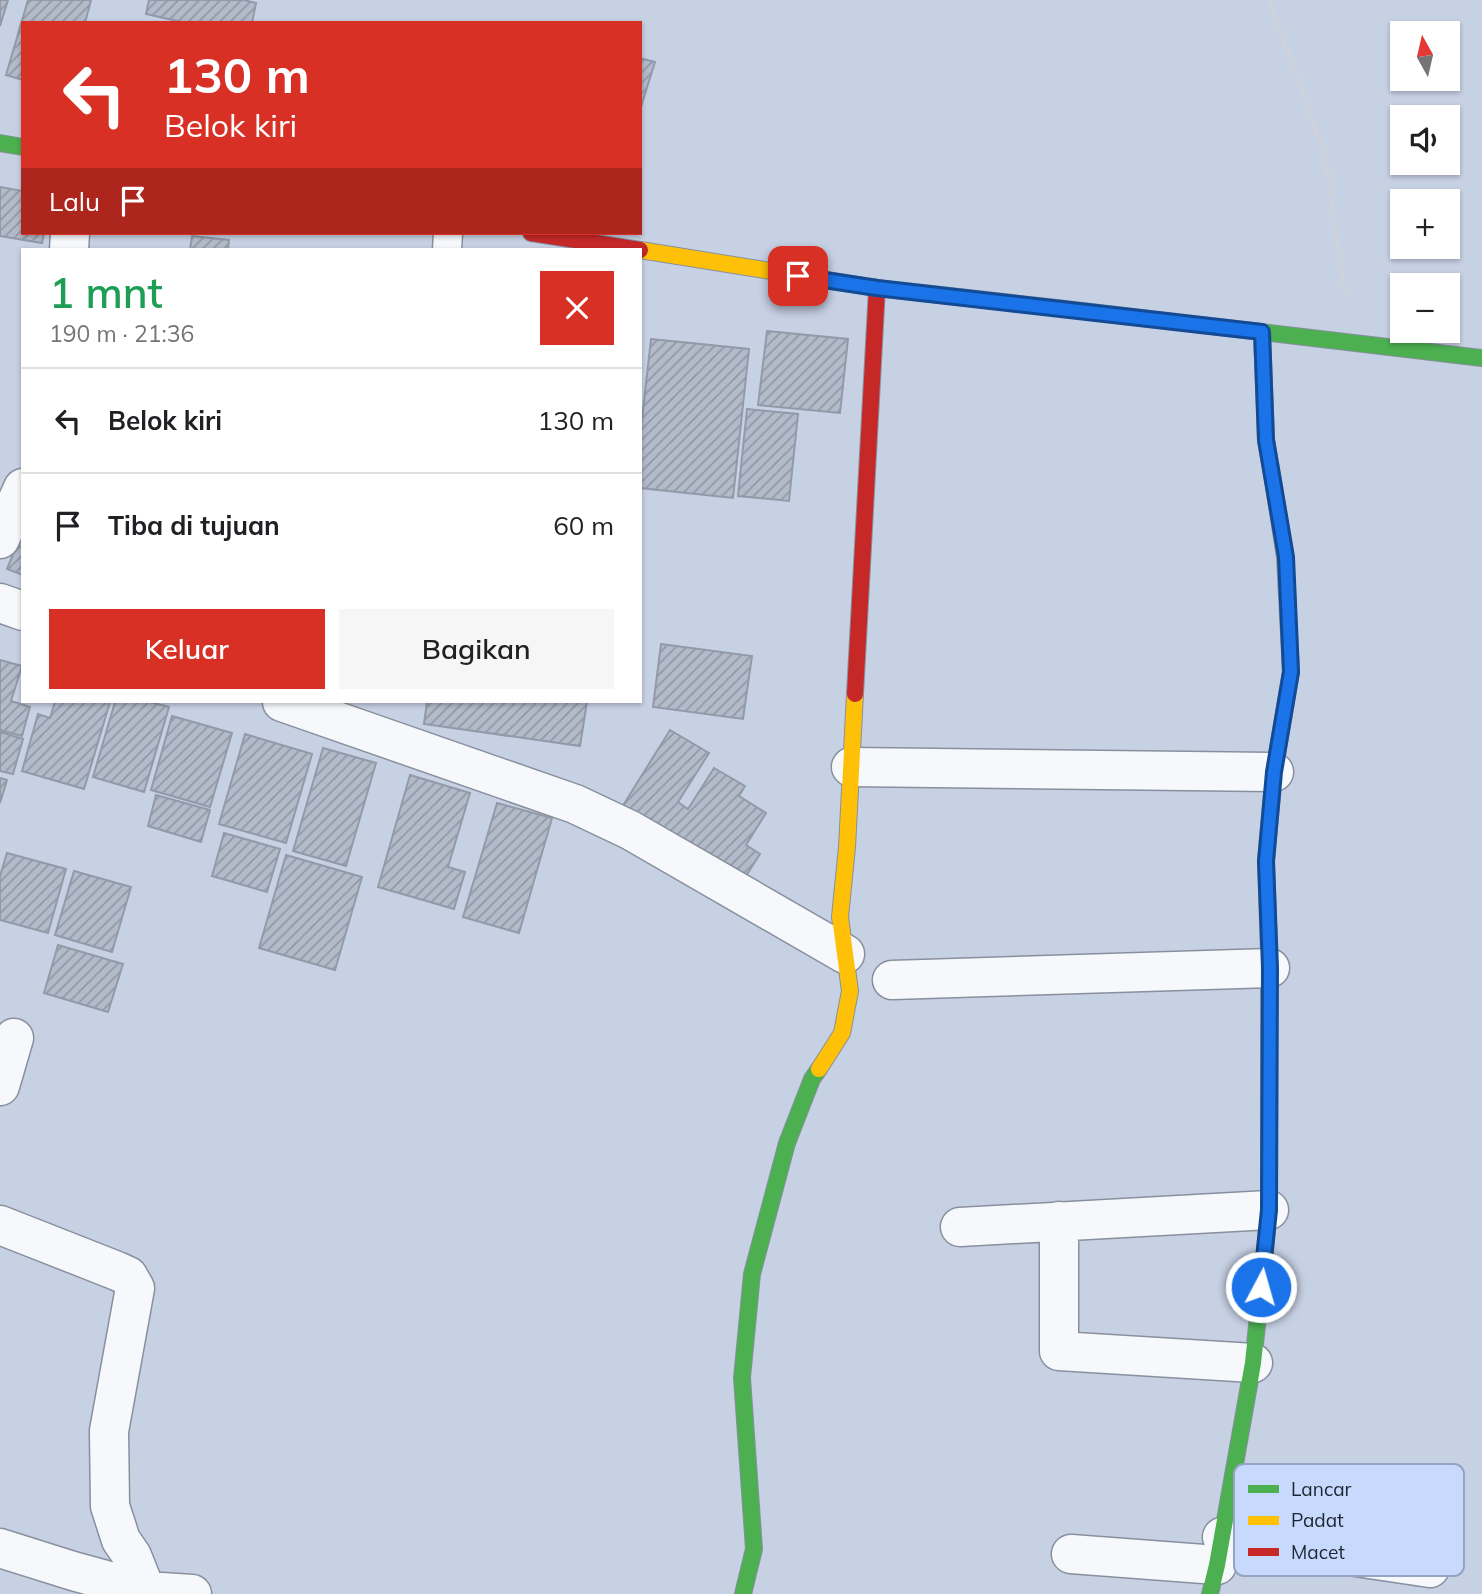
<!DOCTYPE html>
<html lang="id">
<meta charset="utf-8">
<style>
:root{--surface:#fff;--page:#f6f6f6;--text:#202124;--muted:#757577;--line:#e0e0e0;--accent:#d93025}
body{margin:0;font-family:Mulish,sans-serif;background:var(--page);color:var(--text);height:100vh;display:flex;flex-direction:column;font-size:26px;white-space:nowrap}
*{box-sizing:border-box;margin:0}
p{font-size:23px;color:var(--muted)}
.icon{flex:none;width:38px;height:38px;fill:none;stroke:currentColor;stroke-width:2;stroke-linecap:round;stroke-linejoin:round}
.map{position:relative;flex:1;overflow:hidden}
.sheet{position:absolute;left:21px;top:248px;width:621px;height:455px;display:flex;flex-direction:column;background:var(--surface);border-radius:0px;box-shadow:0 2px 5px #0004}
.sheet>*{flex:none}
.hud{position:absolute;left:21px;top:21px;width:621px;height:214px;border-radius:0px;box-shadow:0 2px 5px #0004;background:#d93025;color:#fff;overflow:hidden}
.needle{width:46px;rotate:352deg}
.buttons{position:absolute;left:1390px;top:21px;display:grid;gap:14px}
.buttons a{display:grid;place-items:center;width:70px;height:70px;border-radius:0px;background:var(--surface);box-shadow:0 2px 5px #0004;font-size:35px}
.pin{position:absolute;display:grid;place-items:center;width:60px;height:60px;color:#fff;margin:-30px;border-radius:14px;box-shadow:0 4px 10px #0006}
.me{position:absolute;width:77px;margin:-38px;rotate:6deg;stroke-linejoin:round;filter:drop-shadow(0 0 5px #0008)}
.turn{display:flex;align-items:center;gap:24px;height:147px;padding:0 28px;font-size:32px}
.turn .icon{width:91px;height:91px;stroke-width:2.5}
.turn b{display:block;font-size:49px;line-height:60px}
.then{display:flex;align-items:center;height:66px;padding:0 28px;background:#0003;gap:14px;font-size:26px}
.round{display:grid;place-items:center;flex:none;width:74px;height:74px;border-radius:0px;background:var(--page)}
.summary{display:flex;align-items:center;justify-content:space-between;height:119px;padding:0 28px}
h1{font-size:42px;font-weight:600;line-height:52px;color:#1e9e55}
.action{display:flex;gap:14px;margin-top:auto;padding:14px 28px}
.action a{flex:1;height:80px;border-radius:0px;background:var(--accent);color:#fff;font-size:28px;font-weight:600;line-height:80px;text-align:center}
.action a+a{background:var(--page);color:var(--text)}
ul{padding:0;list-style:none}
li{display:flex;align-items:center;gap:21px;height:105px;padding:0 28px;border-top:2px solid var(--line)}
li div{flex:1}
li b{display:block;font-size:26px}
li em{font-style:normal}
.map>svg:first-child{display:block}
.building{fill:url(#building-hatch);stroke:#929aa9;stroke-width:2}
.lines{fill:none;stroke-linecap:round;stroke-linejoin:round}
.lane-casing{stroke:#88909e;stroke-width:31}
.street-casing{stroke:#88909e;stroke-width:41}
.fast-casing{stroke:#88909e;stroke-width:18}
.slow-casing{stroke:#88909e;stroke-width:18}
.jam-casing{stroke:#88909e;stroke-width:18}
.path{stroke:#cfd2d8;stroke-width:4.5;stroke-dasharray:7 3.5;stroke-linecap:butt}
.lane{stroke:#f7f8fb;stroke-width:28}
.street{stroke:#f7f8fb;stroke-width:38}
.fast{stroke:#4caf50;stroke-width:16}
.slow{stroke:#ffc107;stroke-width:16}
.jam{stroke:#c62828;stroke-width:16}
.route-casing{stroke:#114b97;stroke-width:18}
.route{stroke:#1a73e8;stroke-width:12}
.key{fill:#c7dafe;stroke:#94a4c1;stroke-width:2}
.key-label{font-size:19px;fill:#1e2532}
</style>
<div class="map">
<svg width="1482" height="1594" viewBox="0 0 1482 1594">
<defs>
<pattern id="building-hatch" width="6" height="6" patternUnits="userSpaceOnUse" patternTransform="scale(1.75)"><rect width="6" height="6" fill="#b3bbca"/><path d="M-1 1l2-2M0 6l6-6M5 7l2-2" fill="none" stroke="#9198a5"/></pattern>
</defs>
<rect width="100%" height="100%" fill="#c7d1e4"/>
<path class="building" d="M 0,0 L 8,0 L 0,26 Z
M 28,0 L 91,0 L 85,23 L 23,23 L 23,80 L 6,75 Z
M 149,0 L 244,0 L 256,3 L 252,23 L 186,23 L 146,14 Z
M 640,58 L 655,62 L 640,110 Z
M 0,187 L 23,191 L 23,233 L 44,233 L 42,243 L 0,236 Z
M 192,236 L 229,240 L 228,250 L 190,250 Z
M 767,331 L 848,339 L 840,413 L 758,405 Z
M 651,339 L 749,349 L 733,498 L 640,488 L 640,437 Z
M 747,409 L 798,414 L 789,501 L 738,496 Z
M 23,530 L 23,575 L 7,569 Z
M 661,644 L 752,656 L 743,719 L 653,707 Z
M 0,660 L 22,666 L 11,701 L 30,707 L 22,736 L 0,730 Z
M 55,702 L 110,702 L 84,789 L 22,771 L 38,714 L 50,718 Z
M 115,702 L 150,702 L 169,707 L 144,792 L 93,777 Z
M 427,702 L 587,702 L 580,746 L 424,724 Z
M 172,716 L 232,733 L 210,807 L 151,790 Z
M 670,730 L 709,753 L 678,802 L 688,809 L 714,768 L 745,786 L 739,796 L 766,813 L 746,845 L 760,854 L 739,887 L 619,812 Z
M 0,732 L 23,739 L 13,774 L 0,771 Z
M 245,734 L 312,754 L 286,843 L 219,824 Z
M 323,748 L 376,763 L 346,866 L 293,851 Z
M 410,775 L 470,793 L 448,867 L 465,872 L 454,909 L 378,887 Z
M 0,778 L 7,780 L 0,803 Z
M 156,795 L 210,810 L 201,842 L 148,826 Z
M 497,803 L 552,818 L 519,933 L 463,917 Z
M 224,833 L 280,849 L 267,892 L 212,876 Z
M 7,853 L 66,869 L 48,933 L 0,920 L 0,876 Z
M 286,855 L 362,877 L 335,970 L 259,948 Z
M 74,871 L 131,887 L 112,952 L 55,935 Z
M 58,945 L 123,964 L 108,1012 L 44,993 Z"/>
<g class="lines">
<defs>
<path id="lane" d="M 447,250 L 448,233"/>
<path id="street" d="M 69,250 L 70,233
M 0,539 L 23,488
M 0,603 L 23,611
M 282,702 L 575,804 L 630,830 L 845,954
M 851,767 L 1274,772
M 892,980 L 1270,968
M 0,1086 L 14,1038
M 1059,1221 L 1059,1351 L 1253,1363
M 0,1225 L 117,1271 L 128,1276 L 135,1288 L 109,1431 L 110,1506 L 121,1540 L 132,1556 L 146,1591 L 192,1594
M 960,1227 L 1269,1210
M 1222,1537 L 1430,1568
M 0,1548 L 73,1571 L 146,1591 L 146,1594
M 1071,1554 L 1217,1565"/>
<path id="fast" d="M 0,143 L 23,147
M 1057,308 L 1482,358
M 1269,952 L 1266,861 L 1274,772 L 1291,672 L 1285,557 L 1274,487
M 743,1594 L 754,1549 L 742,1378 L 752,1274 L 787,1143 L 812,1079 L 819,1069
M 1210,1594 L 1217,1565 L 1253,1363 L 1265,1250"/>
<path id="slow" d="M 640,250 L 877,288 L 1057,308
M 819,1069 L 842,1033 L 850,991 L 840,917 L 847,847 L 855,694
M 1265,1250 L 1269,1210 L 1269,952"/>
<path id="jam" d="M 531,233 L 640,250
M 1262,332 L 1266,440 L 1274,487
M 855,694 L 877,288"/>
</defs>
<use href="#lane" class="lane-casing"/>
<use href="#street" class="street-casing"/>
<use href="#fast" class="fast-casing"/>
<use href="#slow" class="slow-casing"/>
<use href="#jam" class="jam-casing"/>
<path class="path" d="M 1269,0 L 1325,154 L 1345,296"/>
<use href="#lane" class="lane"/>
<use href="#street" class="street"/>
<use href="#fast" class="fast"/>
<use href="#slow" class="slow"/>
<use href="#jam" class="jam"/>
</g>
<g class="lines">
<defs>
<path id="route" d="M 798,276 L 877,288 L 1262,332 L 1266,440 L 1286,557 L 1291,672 L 1274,772 L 1266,861 L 1270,968 L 1269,1210 L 1261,1287"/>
</defs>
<use href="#route" class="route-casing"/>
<use href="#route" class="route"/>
</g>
<rect x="1234" y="1464" width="230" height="112" rx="10" class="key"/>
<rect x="1248" y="1485" width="31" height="8" fill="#4caf50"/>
<rect x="1248" y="1516" width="31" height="9" fill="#ffc107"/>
<rect x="1248" y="1548" width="31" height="8" fill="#c62828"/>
<g class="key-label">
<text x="1291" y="1496">Lancar</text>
<text x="1291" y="1527">Padat</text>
<text x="1291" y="1559">Macet</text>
</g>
</svg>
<div class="buttons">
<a><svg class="needle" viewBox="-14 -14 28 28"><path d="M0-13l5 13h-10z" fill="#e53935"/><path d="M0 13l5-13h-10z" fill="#757577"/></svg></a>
<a><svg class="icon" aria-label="sound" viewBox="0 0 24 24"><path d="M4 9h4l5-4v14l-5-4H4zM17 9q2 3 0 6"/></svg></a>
<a>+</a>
<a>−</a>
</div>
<div class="pin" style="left:798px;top:276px;background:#d93025"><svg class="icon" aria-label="arrive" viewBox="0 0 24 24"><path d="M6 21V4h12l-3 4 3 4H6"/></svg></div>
<svg class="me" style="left:1261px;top:1287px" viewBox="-20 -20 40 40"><circle r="17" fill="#1a73e8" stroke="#fff" stroke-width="3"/><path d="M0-11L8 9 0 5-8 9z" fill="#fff"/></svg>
<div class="hud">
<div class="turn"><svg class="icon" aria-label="left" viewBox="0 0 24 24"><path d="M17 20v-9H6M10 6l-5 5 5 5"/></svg><div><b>130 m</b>Belok kiri</div></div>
<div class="then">Lalu<svg class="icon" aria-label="arrive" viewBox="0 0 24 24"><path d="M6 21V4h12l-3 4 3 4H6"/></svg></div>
</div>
<section class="sheet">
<div class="summary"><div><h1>1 mnt</h1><p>190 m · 21:36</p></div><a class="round" style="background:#d93025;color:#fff"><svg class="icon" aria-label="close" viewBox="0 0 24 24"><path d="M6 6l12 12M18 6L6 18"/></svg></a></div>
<ul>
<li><svg class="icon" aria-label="left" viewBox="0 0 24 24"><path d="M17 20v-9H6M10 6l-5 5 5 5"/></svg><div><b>Belok kiri</b></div><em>130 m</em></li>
<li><svg class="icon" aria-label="arrive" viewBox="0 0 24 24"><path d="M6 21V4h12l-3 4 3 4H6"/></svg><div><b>Tiba di tujuan</b></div><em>60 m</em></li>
</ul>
<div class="action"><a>Keluar</a><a>Bagikan</a></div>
</section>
</div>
